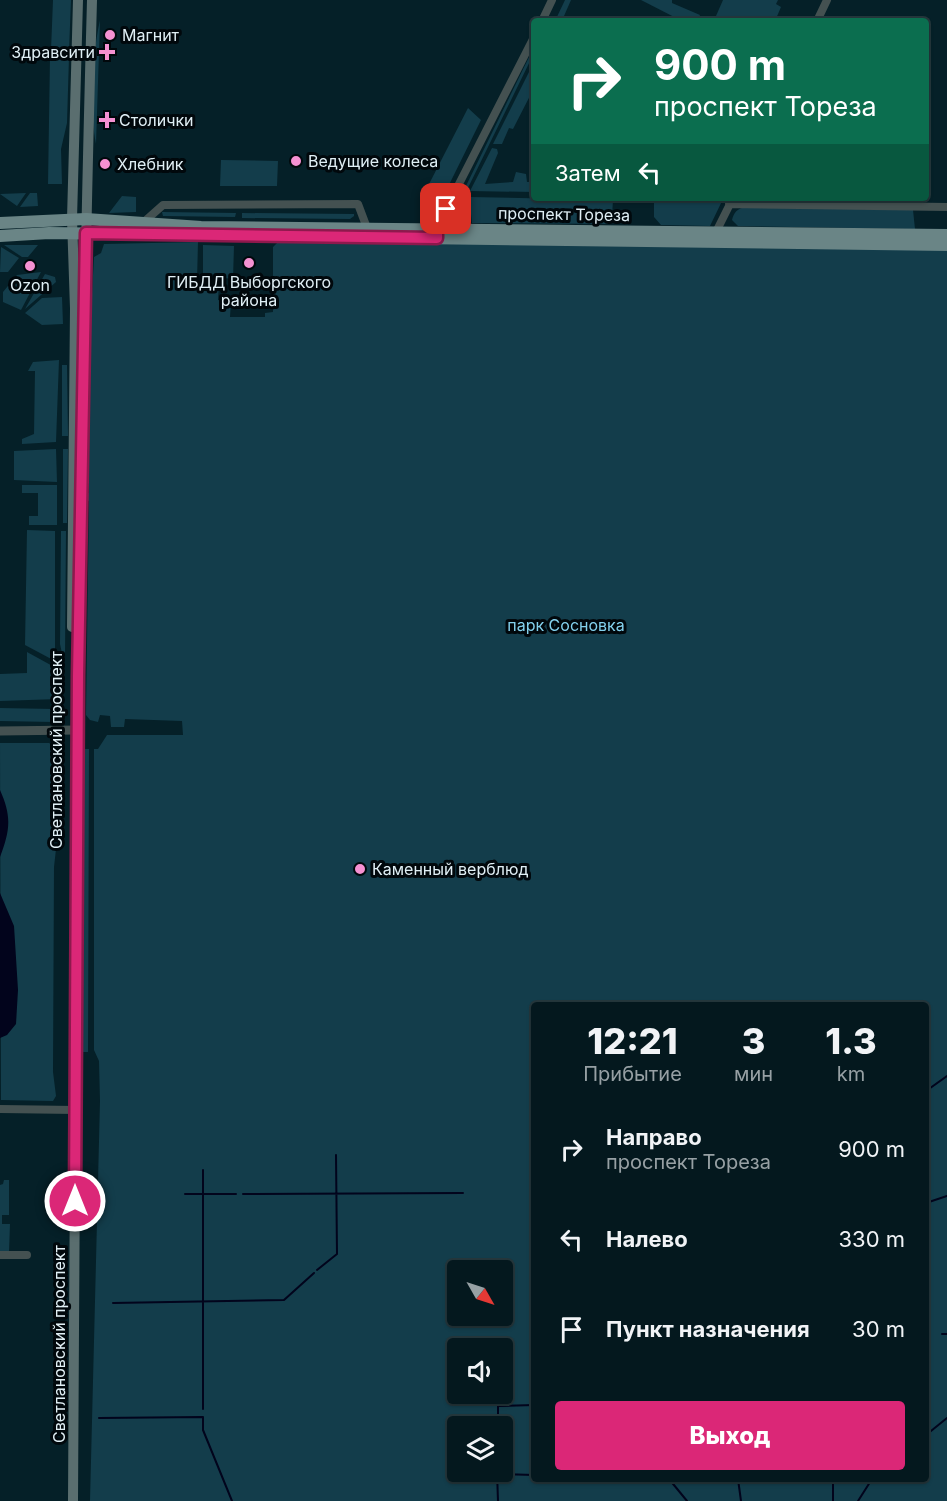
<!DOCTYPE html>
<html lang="ru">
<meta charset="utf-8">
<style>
:root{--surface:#04181e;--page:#12252b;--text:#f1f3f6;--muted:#97a0a4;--line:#25373c;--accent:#db2777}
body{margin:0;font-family:Inter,sans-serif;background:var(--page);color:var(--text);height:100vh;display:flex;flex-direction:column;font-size:22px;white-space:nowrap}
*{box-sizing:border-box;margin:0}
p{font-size:20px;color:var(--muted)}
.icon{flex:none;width:33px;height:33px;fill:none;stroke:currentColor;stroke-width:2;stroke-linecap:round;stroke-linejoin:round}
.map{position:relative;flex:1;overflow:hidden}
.sheet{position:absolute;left:531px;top:1002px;width:398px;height:480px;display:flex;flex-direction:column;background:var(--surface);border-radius:6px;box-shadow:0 2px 4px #0004,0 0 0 2px var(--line)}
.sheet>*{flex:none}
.top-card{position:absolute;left:531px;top:18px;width:398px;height:183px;border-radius:6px;box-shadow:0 2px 4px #0004,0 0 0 2px var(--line);background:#0b6e4f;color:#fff;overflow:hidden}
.needle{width:39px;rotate:129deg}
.tools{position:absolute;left:447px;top:1260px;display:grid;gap:12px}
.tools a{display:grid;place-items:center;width:66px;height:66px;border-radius:6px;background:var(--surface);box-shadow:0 2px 4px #0004,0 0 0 2px var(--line);font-size:30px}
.pin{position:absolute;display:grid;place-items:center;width:51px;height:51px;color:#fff;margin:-26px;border-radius:12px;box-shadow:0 3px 9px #0006}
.me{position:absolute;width:66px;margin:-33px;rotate:0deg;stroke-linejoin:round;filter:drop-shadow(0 0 4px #0008)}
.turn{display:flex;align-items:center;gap:21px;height:126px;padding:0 24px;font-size:27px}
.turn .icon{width:78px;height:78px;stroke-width:2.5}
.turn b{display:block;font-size:42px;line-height:51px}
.then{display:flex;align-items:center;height:57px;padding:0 24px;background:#0003;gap:12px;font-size:22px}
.eta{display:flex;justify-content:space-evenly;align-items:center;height:102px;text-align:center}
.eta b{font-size:36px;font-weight:800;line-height:42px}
.primary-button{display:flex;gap:12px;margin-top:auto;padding:12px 24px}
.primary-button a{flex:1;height:69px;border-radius:6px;background:var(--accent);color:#fff;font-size:24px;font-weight:800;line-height:69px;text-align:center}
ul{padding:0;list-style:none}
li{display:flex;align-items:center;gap:18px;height:90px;padding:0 24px}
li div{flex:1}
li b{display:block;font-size:22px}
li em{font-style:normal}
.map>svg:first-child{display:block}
.green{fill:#133d4b;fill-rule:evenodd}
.water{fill:#02041c}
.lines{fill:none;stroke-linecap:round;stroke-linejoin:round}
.stream{stroke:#02041c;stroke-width:2}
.minor{stroke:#445151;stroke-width:8}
.tertiary{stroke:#445151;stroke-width:9}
.secondary{stroke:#5a6e6f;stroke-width:10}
.primary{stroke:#6a8586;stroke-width:12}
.route-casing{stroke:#8e194d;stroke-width:15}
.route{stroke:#db2777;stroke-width:10}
.poi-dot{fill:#f591d2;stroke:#01080c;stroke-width:2}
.labels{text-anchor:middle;stroke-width:6;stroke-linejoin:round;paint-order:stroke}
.poi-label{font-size:16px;fill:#e0eff5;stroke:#01080c;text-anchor:start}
.street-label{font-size:16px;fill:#e0eff5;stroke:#01080c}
.park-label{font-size:16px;fill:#83d1ed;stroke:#01080c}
</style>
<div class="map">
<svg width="947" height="1501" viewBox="0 0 947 1501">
<rect width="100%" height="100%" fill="#052028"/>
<path class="green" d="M 53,0 L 71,0 L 69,51 L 51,50 Z
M 565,0 L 571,0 L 564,16 L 565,21 L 555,21 Z
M 641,0 L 672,0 L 672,3 L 700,15 L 698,21 L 682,21 Z
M 723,0 L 778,0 L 776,4 L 781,7 L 775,21 L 704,21 L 706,18 L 716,16 Z
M 100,20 L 96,144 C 89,108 92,56 100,20 Z
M 534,47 L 534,53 L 465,194 L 463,192 Z
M 50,57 L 69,57 L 67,123 L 61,149 L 62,184 L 48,184 Z
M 534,62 L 534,88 L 513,129 L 509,128 L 502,144 L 493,144 Z
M 468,108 L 481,120 L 445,193 L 427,188 Z
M 492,148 L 497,149 L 498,153 L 485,184 L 513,182 L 516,172 L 526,174 L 527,182 L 534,182 L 534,192 L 470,191 Z
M 221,160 L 278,161 L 277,186 L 220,186 Z
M 26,193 L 17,206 L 0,194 Z
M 30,193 L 37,193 L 38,206 L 20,207 Z
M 122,196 L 136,197 L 136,212 L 109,213 Z
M 469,197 L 613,200 L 612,216 L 608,224 L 472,223 Z
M 654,199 L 723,199 L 710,226 L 661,225 L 654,217 Z
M 745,207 L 913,210 L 915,229 L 738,226 L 732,220 C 734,212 737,209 745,207 Z
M 162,212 L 236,213 L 235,217 L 163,216 Z
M 242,213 L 354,214 L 354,216 L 350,219 L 242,218 Z
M 279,241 L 947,250 L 947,1501 L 90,1501 L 100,1101 L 99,1061 L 94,1050 L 94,749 L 98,749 L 107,735 L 183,735 L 182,721 L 125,719 L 124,727 L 111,727 L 110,716 L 100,715 L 98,722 L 90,720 L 86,715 L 89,501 L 86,500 L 86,494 L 89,493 L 89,349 L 94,257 L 101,253 L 104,244 L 198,242 L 197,281 L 219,283 L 218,300 L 231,302 L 230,317 L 265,317 L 265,313 L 273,312 L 273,247 ZM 534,1005 L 926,1005 L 926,1479 L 534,1479 ZM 458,1270 L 502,1270 L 502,1316 L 458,1316 ZM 458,1348 L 502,1348 L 502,1394 L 458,1394 ZM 458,1426 L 502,1426 L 502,1472 L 458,1472 Z
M 4,245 L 38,245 L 28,257 L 22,257 Z
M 203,245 L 234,246 L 233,279 L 207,276 L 203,273 Z
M 1,247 L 19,258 L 8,272 L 0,272 Z
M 41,272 L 21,310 L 3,302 L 3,292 L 17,275 Z
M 45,274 L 55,277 L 56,282 L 25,309 Z
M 62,297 L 63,324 L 42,325 L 25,313 L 42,298 Z
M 59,360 L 56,442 L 22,444 L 22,439 L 34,434 L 35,371 L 28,371 L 33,362 Z
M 62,365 L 67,365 L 68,436 L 62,436 Z
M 56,449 L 57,482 L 14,480 L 14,451 Z
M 63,449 L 68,449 L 67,523 L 63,523 Z
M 22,485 L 57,485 L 57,525 L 29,525 L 29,516 L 38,516 L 38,493 L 22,493 Z
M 27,530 L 55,531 L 55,661 L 25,645 Z
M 61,531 L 66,531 L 65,658 L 63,658 L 60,644 Z
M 27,652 L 58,669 L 58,699 L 0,701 L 0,674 L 27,673 Z
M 0,708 L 54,709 L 54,722 L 0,721 Z
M 0,743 L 49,743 L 54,746 L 54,769 L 57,773 L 54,779 L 54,818 L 57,825 L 54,837 L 56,849 L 54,867 L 53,1072 L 56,1096 L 53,1101 L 1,1100 Z
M 79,749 L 89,749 L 88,1052 L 78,1052 Z
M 4,1180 L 9,1180 L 9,1215 L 2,1215 L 2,1224 L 10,1224 L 9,1252 L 0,1252 L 0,1185 L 3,1184 Z"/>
<path class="water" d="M 0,790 C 12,817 10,830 0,857 Z
M 0,893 L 14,926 L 18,990 L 16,1024 L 7,1035 L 0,1038 Z"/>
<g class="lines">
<path class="stream" d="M 926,1091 L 947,1076
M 185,1194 L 236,1194
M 243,1194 L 463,1193
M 926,1203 L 947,1196
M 317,1270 L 337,1254 L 336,1155
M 113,1303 L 284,1300 L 314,1273
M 942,1334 L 947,1334
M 203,1409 L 203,1170
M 99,1418 L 203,1417 L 203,1430 L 232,1501
M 498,1426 L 498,1406 L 534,1405
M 926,1435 L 947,1418
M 497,1472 L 498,1501
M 497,1474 L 534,1475
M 669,1479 L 687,1501
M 738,1479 L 741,1501
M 833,1479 L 833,1501
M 858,1501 L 872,1479"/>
<path class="minor" d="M 542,21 L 552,0
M 817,21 L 827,0
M 729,204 L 947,207
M 145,221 L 163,205 L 358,204 L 367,228
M 716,232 L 733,198
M 437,233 L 437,227 L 534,37
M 0,1109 L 76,1110
M 0,1255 L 27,1255"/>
<path class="tertiary" d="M 0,731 L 77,730"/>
<path class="secondary" d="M 72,627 L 75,308 L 72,219 L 78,0
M 73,1501 C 76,1001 78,500 92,0"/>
<path class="primary" d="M 0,223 L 86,219 L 201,227 L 947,235
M 0,236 L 49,233 L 947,245"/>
</g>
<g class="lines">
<defs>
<path id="route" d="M 75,1201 L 78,676 L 86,233 L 437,238 L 437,227 L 446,209"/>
</defs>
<use href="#route" class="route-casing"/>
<use href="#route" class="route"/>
</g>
<g class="poi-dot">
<circle cx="110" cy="35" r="6"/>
<path d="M104 43h6v6h6v6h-6v6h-6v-6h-6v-6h6z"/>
<path d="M104 111h6v6h6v6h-6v6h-6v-6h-6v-6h6z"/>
<circle cx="296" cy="161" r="6"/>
<circle cx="105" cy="164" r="6"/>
<circle cx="249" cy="263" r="6"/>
<circle cx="30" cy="266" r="6"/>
<circle cx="360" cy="869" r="6"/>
</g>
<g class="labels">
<g class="poi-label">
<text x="122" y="41">Магнит</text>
<text x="95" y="58" text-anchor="end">Здравсити</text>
<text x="119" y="126">Столички</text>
<text x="308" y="167">Ведущие колеса</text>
<text x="117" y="170">Хлебник</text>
<text x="249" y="288" text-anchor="middle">ГИБДД Выборгского<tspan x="249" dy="18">района</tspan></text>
<text x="30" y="291" text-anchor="middle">Ozon</text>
<text x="372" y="875">Каменный верблюд</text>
</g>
<g class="street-label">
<text transform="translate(564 214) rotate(1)" y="6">проспект Тореза</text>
<text transform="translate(56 750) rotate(-90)" y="6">Светлановский проспект</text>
<text transform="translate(59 1344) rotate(-90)" y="6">Светлановский проспект</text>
</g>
<g class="park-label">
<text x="566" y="631">парк Сосновка</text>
</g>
</g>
</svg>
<div class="tools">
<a><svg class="needle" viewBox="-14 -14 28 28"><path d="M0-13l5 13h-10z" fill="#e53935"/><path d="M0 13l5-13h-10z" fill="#97a0a4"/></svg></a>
<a><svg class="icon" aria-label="sound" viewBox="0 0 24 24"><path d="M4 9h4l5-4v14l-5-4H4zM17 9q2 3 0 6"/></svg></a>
<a><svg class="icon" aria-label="layers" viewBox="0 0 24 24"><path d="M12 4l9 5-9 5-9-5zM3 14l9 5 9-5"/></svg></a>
</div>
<div class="pin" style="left:446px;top:209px;background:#d93025"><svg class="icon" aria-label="arrive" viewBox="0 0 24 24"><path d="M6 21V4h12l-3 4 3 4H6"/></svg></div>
<svg class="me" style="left:75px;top:1201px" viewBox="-20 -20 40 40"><circle r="17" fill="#db2777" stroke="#fff" stroke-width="3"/><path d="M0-11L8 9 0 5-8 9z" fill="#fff"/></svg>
<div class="top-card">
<div class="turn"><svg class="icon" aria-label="right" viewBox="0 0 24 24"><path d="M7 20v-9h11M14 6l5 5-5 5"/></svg><div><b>900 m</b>проспект Тореза</div></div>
<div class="then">Затем<svg class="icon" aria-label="left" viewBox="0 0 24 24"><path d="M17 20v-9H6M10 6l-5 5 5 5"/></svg></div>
</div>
<section class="sheet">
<div class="eta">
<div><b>12:21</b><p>Прибытие</p></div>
<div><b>3</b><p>мин</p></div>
<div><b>1.3</b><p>km</p></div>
</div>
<ul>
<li><svg class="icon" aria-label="right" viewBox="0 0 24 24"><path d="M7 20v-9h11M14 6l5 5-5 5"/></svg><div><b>Направо</b><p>проспект Тореза</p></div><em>900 m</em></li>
<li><svg class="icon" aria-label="left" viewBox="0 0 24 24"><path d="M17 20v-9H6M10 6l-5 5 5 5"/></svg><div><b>Налево</b></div><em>330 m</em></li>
<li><svg class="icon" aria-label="arrive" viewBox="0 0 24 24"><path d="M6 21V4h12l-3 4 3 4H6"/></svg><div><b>Пункт назначения</b></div><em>30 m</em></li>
</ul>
<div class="primary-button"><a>Выход</a></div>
</section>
</div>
